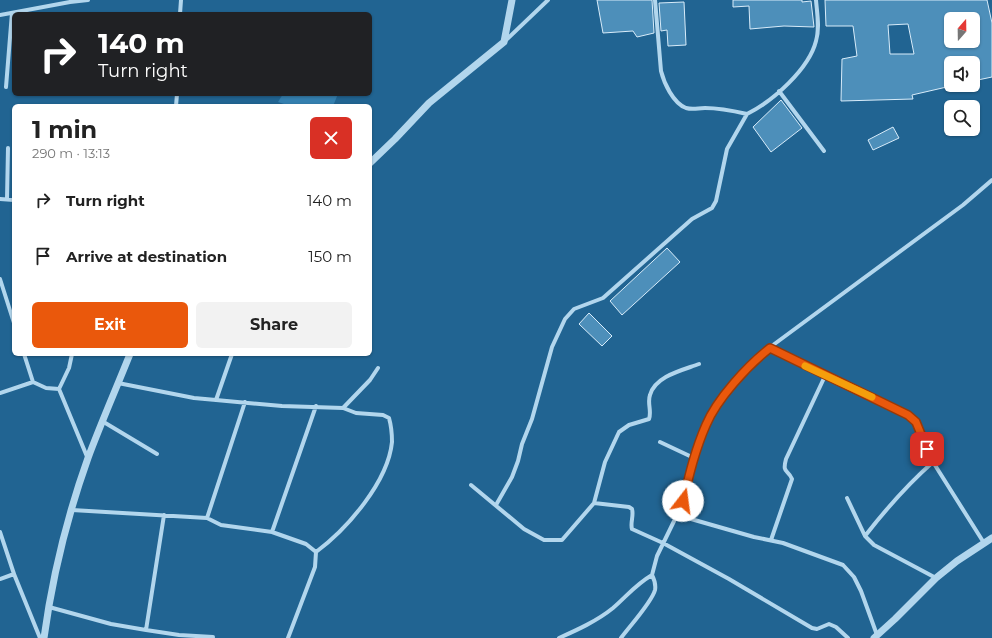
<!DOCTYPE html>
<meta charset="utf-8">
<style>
:root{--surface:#fff;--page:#f2f2f2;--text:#222;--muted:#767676;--accent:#ea580c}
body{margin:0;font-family:Montserrat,sans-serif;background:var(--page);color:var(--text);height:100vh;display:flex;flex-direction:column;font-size:15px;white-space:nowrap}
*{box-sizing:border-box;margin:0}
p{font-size:13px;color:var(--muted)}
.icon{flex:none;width:22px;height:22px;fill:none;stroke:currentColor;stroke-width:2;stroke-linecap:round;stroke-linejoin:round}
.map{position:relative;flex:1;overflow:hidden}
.panel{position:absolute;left:12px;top:104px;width:360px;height:252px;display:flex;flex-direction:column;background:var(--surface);border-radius:6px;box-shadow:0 1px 3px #0004}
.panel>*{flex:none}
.guide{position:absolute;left:12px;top:12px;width:360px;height:84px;border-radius:6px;box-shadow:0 1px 3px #0004;background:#202124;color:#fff;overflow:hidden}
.needle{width:26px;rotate:20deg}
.tools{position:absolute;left:944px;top:12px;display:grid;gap:8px}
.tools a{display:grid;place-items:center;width:36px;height:36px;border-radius:6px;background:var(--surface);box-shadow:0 1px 3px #0004;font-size:20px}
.pin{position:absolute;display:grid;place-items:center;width:34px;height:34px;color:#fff;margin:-17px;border-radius:8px;box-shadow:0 2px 6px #0006}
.me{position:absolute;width:44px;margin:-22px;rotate:15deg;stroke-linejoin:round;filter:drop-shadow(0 0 3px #0008)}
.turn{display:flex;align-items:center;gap:14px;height:84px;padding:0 20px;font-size:18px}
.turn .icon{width:52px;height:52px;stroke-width:2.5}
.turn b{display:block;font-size:28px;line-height:34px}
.round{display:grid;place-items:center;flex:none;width:42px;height:42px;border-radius:6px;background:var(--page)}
.overview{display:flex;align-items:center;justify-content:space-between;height:68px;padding:0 20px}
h1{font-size:24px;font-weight:700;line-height:30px}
.action{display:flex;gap:8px;margin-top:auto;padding:8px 20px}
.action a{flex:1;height:46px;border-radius:6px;background:var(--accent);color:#fff;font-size:16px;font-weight:700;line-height:46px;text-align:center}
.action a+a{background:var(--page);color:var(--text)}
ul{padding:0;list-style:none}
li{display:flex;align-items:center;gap:12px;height:56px;padding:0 20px}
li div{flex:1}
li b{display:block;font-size:15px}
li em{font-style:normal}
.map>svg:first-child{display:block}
.green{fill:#347faf}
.building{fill:#4d8fba;stroke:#d8ecfa;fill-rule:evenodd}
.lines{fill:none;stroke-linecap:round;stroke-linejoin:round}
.minor{stroke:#b2d6ed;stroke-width:4}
.tertiary{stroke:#b2d6ed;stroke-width:7}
.route-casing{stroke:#983908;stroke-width:10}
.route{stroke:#ea580c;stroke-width:7}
.slow{stroke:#f59e0b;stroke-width:7}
</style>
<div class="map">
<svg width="992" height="638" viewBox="0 0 992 638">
<rect width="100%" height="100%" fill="#216492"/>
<path class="green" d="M 283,94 L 338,94 L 333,106 L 290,106 L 278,102 Z"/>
<path class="building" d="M 597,0 L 652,0 L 654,33 L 637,37 L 633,31 L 603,33 Z
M 733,0 L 802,0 L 802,2 L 811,1 L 814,27 L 784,26 L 750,29 L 749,6 L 733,7 Z
M 825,0 L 987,0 L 992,23 L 992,77 L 973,81 L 973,63 L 951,63 L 951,86 L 912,95 L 913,99 L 841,101 L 842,59 L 857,56 L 853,26 L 826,26 ZM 951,19 L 973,19 L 973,41 L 951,41 ZM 908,24 L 914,54 L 890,54 L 888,25 Z
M 684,2 L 686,45 L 668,46 L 667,30 L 661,31 L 659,3 Z
M 781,100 L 802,128 L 771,152 L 753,127 Z
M 893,127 L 899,138 L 873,150 L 868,140 Z
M 667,248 L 680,262 L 622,315 L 610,301 Z
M 589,313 L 612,336 L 602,346 L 579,324 Z"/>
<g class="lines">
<path class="minor" d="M 655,0 L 661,71 C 664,83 673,103 686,108 C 693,110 698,108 705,108 C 719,108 734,111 747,114 C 773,101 809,69 816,41 C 820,28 817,13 816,0
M 180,14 L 181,0
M 0,15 L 70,2 L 88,0
M 505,41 L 548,0
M 6,87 L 12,13
M 779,91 L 824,151
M 176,106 L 177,94
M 0,199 L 14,200
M 7,199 L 8,148
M 0,279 L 14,323
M 769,348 L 963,205 L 992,180
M 33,382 L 46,388 L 59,389 L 88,459
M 118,383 L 194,398 L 216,400 L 232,354
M 59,389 L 69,368 L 72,354
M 0,393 L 33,382 L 24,354
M 216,400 L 282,406 L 343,408 L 356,413 L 383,415 L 389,418 C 391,425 392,435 392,442 C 388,482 347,529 316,552
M 343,408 L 370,380 L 378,368
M 102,421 L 157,454
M 660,442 L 694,458
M 471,485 L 524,529 L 544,540 L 562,540 L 594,503 L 605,462 L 619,432 L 629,425 L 649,419 C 652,411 647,403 650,395 C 655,376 683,370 699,364
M 847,498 L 865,536 L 874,545 L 936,578
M 594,503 L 629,507 L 632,509 C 634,516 630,523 632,529 L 663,543 L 729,579 L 812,628 L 817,629 L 829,624 L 836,627 L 848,638
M 496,505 L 512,477 L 518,461 L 522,444 L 532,419 L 552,347 L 565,319 L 574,309 L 603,298 L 692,219 L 712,208 L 716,201 L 727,149 L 747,114
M 72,510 L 207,518 L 221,525 L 272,532 L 316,406
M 207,518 L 245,402
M 0,532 L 14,574 L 0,579
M 272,532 L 306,544 L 316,552 L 315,567 L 288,638
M 865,536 C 886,509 907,485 933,462
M 771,540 L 792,479 C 788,469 782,474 786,459 L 825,376
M 14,574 L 40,638
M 49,607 L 111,624 L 146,630 L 164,515
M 146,630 L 179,635 L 213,637
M 877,635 L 861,591 L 854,577 L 843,565 L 783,543 L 754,537 L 677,515 C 689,486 693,454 706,425 C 717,399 747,365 769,348 L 908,415 L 916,422 L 933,462 L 984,543
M 559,638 C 577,630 597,621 613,608 C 627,596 635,585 652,575 L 657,556 L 677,515
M 621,638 C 629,627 652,602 655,590 C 656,585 654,579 652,575"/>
<path class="tertiary" d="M 370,163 L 395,139 L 429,103 L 504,42 L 512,0
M 44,638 C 52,579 68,514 88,458 C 101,423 116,389 130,354
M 874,638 L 895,619 L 936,578 L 957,561 L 992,538"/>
</g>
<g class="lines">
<defs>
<path id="route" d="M 683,501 C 689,476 695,450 706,425 C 717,399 747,366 770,348 L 908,415 L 916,422 L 927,449"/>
</defs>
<use href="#route" class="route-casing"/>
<use href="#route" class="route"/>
<path class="slow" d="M 805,366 L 872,397"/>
</g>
</svg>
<div class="tools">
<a><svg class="needle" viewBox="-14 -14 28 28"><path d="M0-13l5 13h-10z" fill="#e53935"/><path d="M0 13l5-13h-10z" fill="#767676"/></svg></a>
<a><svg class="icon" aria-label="sound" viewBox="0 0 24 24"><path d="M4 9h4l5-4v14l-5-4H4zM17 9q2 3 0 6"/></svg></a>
<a><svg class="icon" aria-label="search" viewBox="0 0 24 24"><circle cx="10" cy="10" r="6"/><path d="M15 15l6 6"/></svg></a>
</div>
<div class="pin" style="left:927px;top:449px;background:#d93025"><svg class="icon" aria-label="arrive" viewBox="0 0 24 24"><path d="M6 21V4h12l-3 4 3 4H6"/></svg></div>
<svg class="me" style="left:683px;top:501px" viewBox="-20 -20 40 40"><circle r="19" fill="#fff"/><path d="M0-13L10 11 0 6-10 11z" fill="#ea580c"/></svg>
<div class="guide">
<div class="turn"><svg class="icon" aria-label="right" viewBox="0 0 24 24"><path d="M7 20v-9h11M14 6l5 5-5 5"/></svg><div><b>140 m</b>Turn right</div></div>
</div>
<section class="panel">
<div class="overview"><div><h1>1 min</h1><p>290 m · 13:13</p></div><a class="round" style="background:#d93025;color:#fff"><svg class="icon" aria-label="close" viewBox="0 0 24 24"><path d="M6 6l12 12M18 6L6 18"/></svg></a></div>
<ul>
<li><svg class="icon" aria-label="right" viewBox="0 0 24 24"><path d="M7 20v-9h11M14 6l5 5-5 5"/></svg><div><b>Turn right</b></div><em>140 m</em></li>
<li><svg class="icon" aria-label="arrive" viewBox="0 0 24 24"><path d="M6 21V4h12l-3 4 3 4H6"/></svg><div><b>Arrive at destination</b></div><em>150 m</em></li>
</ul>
<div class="action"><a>Exit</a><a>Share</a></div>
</section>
</div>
